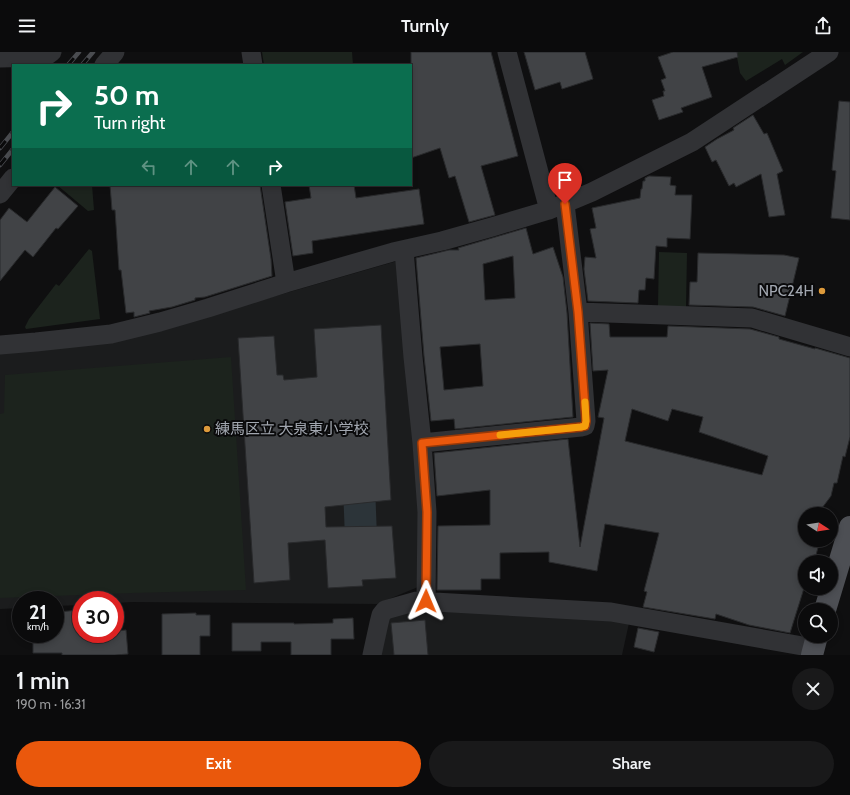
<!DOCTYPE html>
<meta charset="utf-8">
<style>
:root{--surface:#0b0b0c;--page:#19191a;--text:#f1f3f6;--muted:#9a9b9d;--line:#2b2b2d;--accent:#ea580c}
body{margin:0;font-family:Cabin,"Noto Sans JP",sans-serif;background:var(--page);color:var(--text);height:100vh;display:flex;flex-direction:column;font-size:15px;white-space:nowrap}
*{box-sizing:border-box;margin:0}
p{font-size:13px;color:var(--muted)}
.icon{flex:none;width:22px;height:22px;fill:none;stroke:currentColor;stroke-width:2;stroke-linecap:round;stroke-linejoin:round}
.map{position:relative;height:603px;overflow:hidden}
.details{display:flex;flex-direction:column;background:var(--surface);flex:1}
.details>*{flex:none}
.banner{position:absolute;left:12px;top:12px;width:400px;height:122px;border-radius:0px;box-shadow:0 2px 6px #0003,0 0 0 1px var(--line);background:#0b6e4f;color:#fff;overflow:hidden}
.needle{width:26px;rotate:102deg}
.tools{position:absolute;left:798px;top:455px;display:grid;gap:8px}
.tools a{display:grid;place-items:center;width:40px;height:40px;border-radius:50%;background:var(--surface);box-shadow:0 2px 6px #0003,0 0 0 1px var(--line);font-size:20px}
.speed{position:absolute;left:12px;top:539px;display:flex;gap:8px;font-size:20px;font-weight:700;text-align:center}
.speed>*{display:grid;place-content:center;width:52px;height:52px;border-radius:50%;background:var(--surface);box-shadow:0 2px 6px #0003,0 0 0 1px var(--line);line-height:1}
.speed small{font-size:10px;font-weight:400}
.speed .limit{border:6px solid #d22;background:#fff;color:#111}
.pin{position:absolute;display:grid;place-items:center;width:34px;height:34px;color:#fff;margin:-41px -17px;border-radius:50% 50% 50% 0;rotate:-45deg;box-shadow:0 0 4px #0007}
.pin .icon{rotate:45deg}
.me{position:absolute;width:44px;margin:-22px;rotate:1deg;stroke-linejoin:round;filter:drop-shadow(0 0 3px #0008)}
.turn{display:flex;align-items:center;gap:14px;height:84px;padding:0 16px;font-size:18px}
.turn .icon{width:52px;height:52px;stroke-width:2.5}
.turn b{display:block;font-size:28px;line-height:34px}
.lanes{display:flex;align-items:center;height:38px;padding:0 16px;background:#0003;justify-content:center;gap:20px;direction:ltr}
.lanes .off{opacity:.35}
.round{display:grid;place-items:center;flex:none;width:42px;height:42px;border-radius:21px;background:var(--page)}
.head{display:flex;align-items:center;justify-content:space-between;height:68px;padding:0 16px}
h1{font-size:24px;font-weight:600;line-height:30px}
.primary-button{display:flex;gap:8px;margin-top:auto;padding:8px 16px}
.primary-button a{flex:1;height:46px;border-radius:24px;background:var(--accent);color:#fff;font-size:16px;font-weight:600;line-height:46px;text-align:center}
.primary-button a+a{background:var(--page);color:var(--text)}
header{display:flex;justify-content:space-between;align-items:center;height:52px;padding:0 16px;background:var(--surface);font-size:18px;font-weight:600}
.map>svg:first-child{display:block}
.built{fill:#1b1c1d}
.green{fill:#1c231d}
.water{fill:#2c3439}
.building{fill:#414346;stroke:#292a2c;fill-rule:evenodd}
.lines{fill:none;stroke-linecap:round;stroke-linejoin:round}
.minor{stroke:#313235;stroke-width:19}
.primary{stroke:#4d4f54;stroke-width:22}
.rail-casing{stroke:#4a4c50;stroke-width:4.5}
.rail{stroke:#0a0a0b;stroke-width:3;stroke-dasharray:9;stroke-linecap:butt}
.route-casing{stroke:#983908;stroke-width:10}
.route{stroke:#ea580c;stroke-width:7}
.slow{stroke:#f59e0b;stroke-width:7}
.poi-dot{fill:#dd9a3b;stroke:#0a0a0b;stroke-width:1.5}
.labels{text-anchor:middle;stroke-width:4;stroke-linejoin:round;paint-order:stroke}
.poi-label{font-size:15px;fill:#a2a7b0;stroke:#0a0a0b;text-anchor:end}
</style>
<header><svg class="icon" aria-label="menu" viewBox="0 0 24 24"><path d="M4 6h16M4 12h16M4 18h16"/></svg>Turnly<svg class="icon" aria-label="share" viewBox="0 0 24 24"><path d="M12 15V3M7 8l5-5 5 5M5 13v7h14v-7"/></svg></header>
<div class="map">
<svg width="850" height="603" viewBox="0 0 850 603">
<rect width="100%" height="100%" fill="#0f0f10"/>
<path class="built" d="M 397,209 L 420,453 L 418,535 L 377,552 L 132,550 L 115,551 L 115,548 L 81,548 L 81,553 L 55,554 L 55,548 L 21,548 L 21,556 L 0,557 L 0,301 L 119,289 Z
M 420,557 L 597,567 L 629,571 L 622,603 L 381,603 L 389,566 Z"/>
<path class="green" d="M 262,0 L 352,0 L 353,13 L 264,13 Z
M 736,0 L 803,0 L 785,13 L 782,7 L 746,29 L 740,21 Z
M 57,133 L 92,133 L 94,158 L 88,159 Z
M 89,197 L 92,199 L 100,267 L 26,277 L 25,275 L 29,267 L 56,232 L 59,234 Z
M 659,200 L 687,201 L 686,255 L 658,254 Z
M 231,305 L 246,538 L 132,541 L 0,546 L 0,362 L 4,361 L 5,323 Z"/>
<path class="water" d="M 375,434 L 378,510 L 346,512 L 343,435 Z"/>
<path class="building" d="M 411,0 L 491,0 L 518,104 L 481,114 L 495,163 L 469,170 L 455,124 L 449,126 L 440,96 L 411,106 Z
M 524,0 L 585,0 L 593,27 L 562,37 L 560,30 L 535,38 Z
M 673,0 L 737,0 L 738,5 L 702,15 L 712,45 L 681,56 L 683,60 L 659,68 L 652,48 L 664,44 L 663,39 L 665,39 L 661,28 L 666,26 L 658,5 Z
M 839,49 L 850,50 L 850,168 L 831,166 L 836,119 L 832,118 Z
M 753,63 L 764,82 L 767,81 L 783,119 L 777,122 L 785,163 L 769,165 L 761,122 L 736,135 L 734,131 L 729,134 L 716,108 L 712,110 L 705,95 L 717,87 L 734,78 L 733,76 Z
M 649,124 L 671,125 L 670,133 L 676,134 L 675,143 L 692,143 L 690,187 L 667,186 L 667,195 L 656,194 L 654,227 L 646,226 L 645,238 L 639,238 L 638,251 L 588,249 L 584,217 L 585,205 L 596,206 L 590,177 L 596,176 L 592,156 L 640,146 L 641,137 L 642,137 L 643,129 L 645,129 L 645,126 Z
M 110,133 L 260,133 L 271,207 L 272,224 L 205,245 L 195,246 L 195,248 L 172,255 L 149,259 L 150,261 L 134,265 L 134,260 L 126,261 L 121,218 L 119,218 L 115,158 L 112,158 Z
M 309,133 L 354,133 L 356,146 L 419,137 L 424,172 L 312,189 L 313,201 L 293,204 L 285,150 L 311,146 Z
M 55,135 L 78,154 L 58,177 L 56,176 L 33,205 L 25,198 L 0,229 L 0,168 L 9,156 L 27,170 Z
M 526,176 L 533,202 L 553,195 L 563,225 L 567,261 L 573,365 L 455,377 L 454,367 L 431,369 L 424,304 L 416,206 L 449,198 L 459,198 L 458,196 ZM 513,204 L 515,246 L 485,248 L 483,212 ZM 480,292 L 483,334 L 444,338 L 440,295 Z
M 698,201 L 784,203 L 799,206 L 785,264 L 753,255 L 689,253 L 690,230 L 697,230 Z
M 590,271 L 609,272 L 610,285 L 667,285 L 668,274 L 750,277 L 779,285 L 779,287 L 815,297 L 815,296 L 850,306 L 850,385 L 845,405 L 843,404 L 837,431 L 834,431 L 831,444 L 819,460 L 827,462 L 805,462 L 805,488 L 820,488 L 816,503 L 814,503 L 812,510 L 805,510 L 805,533 L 790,581 L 749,573 L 716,562 L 715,567 L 643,555 L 647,540 L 644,539 L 659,481 L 605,472 L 597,519 L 549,510 L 549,500 L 500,501 L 500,527 L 481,527 L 481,538 L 437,538 L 438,474 L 490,473 L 490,438 L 437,444 L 434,401 L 568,387 L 580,495 L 604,366 L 598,365 L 608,318 L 593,319 ZM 632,357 L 668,369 L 672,357 L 703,365 L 699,380 L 768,404 L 762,423 L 625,389 Z
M 381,273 L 391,448 L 325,455 L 326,475 L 392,474 L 396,526 L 362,528 L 363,534 L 328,536 L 325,488 L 288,491 L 290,528 L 254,531 L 238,286 L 274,284 L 277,323 L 283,323 L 284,328 L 317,325 L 314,277 Z
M 81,558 L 81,583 L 115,582 L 115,579 L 126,578 L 128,602 L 115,603 L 62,603 L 62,601 L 33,601 L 33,582 L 59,582 L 57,560 Z
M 196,561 L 196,563 L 210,563 L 210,584 L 200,584 L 200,603 L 162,603 L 162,562 Z
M 353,566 L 354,587 L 331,587 L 331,603 L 291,603 L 291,590 L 261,590 L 261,599 L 232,599 L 232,571 L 294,571 L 294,572 L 333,571 L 333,567 Z
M 425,568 L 428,603 L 394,603 L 391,571 Z
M 638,576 L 659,580 L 654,600 L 634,595 Z"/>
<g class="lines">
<path class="minor" d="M 251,0 L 253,13
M 507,0 L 549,158
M 0,6 L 42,5 L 48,3 L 52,0
M 104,13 L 115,0
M 271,133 L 286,231
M 0,142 L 13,126
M 565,152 L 578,260 L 752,266 L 850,295
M 404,198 L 413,305 L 422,391 L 427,460 L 426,549
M 0,293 L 36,290 L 111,282 L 160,270 L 208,256 L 286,231 L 393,200 L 442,189 L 492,175 L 549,158 L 592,140 L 692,90 L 829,0
M 422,391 L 581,375 L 585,374 L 586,369 L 578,260
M 372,603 L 379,571 L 381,563 L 385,558 L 417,549 L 611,560 L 814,596"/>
<path class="primary" d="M 825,558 L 850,475
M 812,603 L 817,584"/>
<defs>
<path id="rail" d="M 68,13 L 79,0
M 82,13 L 93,0
M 0,96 L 13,80
M 0,113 L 13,97"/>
</defs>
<use href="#rail" class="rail-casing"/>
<use href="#rail" class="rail"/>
</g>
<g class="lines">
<defs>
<path id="route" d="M 426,549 L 427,460 L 422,391 L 581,375 L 585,374 L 586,369 L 578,260 L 565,152"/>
</defs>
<use href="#route" class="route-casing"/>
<use href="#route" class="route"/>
<path class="slow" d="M 500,383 L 581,375 L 585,374 L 586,369 L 585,350"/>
</g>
<g class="poi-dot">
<circle cx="822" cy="239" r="4"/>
<circle cx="207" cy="377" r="4"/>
</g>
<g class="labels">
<g class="poi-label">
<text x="814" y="244">NPC24H</text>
<text x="215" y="382" text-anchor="start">練馬区立 大泉東小学校</text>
</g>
</g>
</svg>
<div class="tools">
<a><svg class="needle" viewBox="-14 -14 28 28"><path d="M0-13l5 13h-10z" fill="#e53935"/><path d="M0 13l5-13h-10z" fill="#9a9b9d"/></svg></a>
<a><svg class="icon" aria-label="sound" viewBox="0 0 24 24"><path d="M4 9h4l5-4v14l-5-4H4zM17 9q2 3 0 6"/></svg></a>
<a><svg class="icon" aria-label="search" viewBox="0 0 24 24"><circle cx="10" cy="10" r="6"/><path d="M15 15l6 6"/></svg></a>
</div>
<div class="speed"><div>21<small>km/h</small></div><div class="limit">30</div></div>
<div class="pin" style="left:565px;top:152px;background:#d93025"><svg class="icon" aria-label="arrive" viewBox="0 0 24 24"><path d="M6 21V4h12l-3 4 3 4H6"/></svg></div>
<svg class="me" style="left:426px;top:549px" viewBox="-20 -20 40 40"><path d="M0-17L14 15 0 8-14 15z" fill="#ea580c" stroke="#fff" stroke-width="4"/></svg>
<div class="banner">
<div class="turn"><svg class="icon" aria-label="right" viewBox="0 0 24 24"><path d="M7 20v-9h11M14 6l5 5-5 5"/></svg><div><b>50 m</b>Turn right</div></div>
<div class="lanes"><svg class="icon off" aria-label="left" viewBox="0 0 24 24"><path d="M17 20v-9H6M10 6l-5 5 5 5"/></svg><svg class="icon off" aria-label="ahead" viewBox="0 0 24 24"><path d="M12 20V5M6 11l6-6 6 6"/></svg><svg class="icon off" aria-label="ahead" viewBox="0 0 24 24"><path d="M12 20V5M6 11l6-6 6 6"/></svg><svg class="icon" aria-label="right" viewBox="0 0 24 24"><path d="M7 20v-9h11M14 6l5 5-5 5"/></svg></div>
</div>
</div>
<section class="details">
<div class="head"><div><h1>1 min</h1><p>190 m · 16:31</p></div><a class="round"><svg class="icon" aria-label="close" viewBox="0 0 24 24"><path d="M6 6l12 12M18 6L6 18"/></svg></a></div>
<div class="primary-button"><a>Exit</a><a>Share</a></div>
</section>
